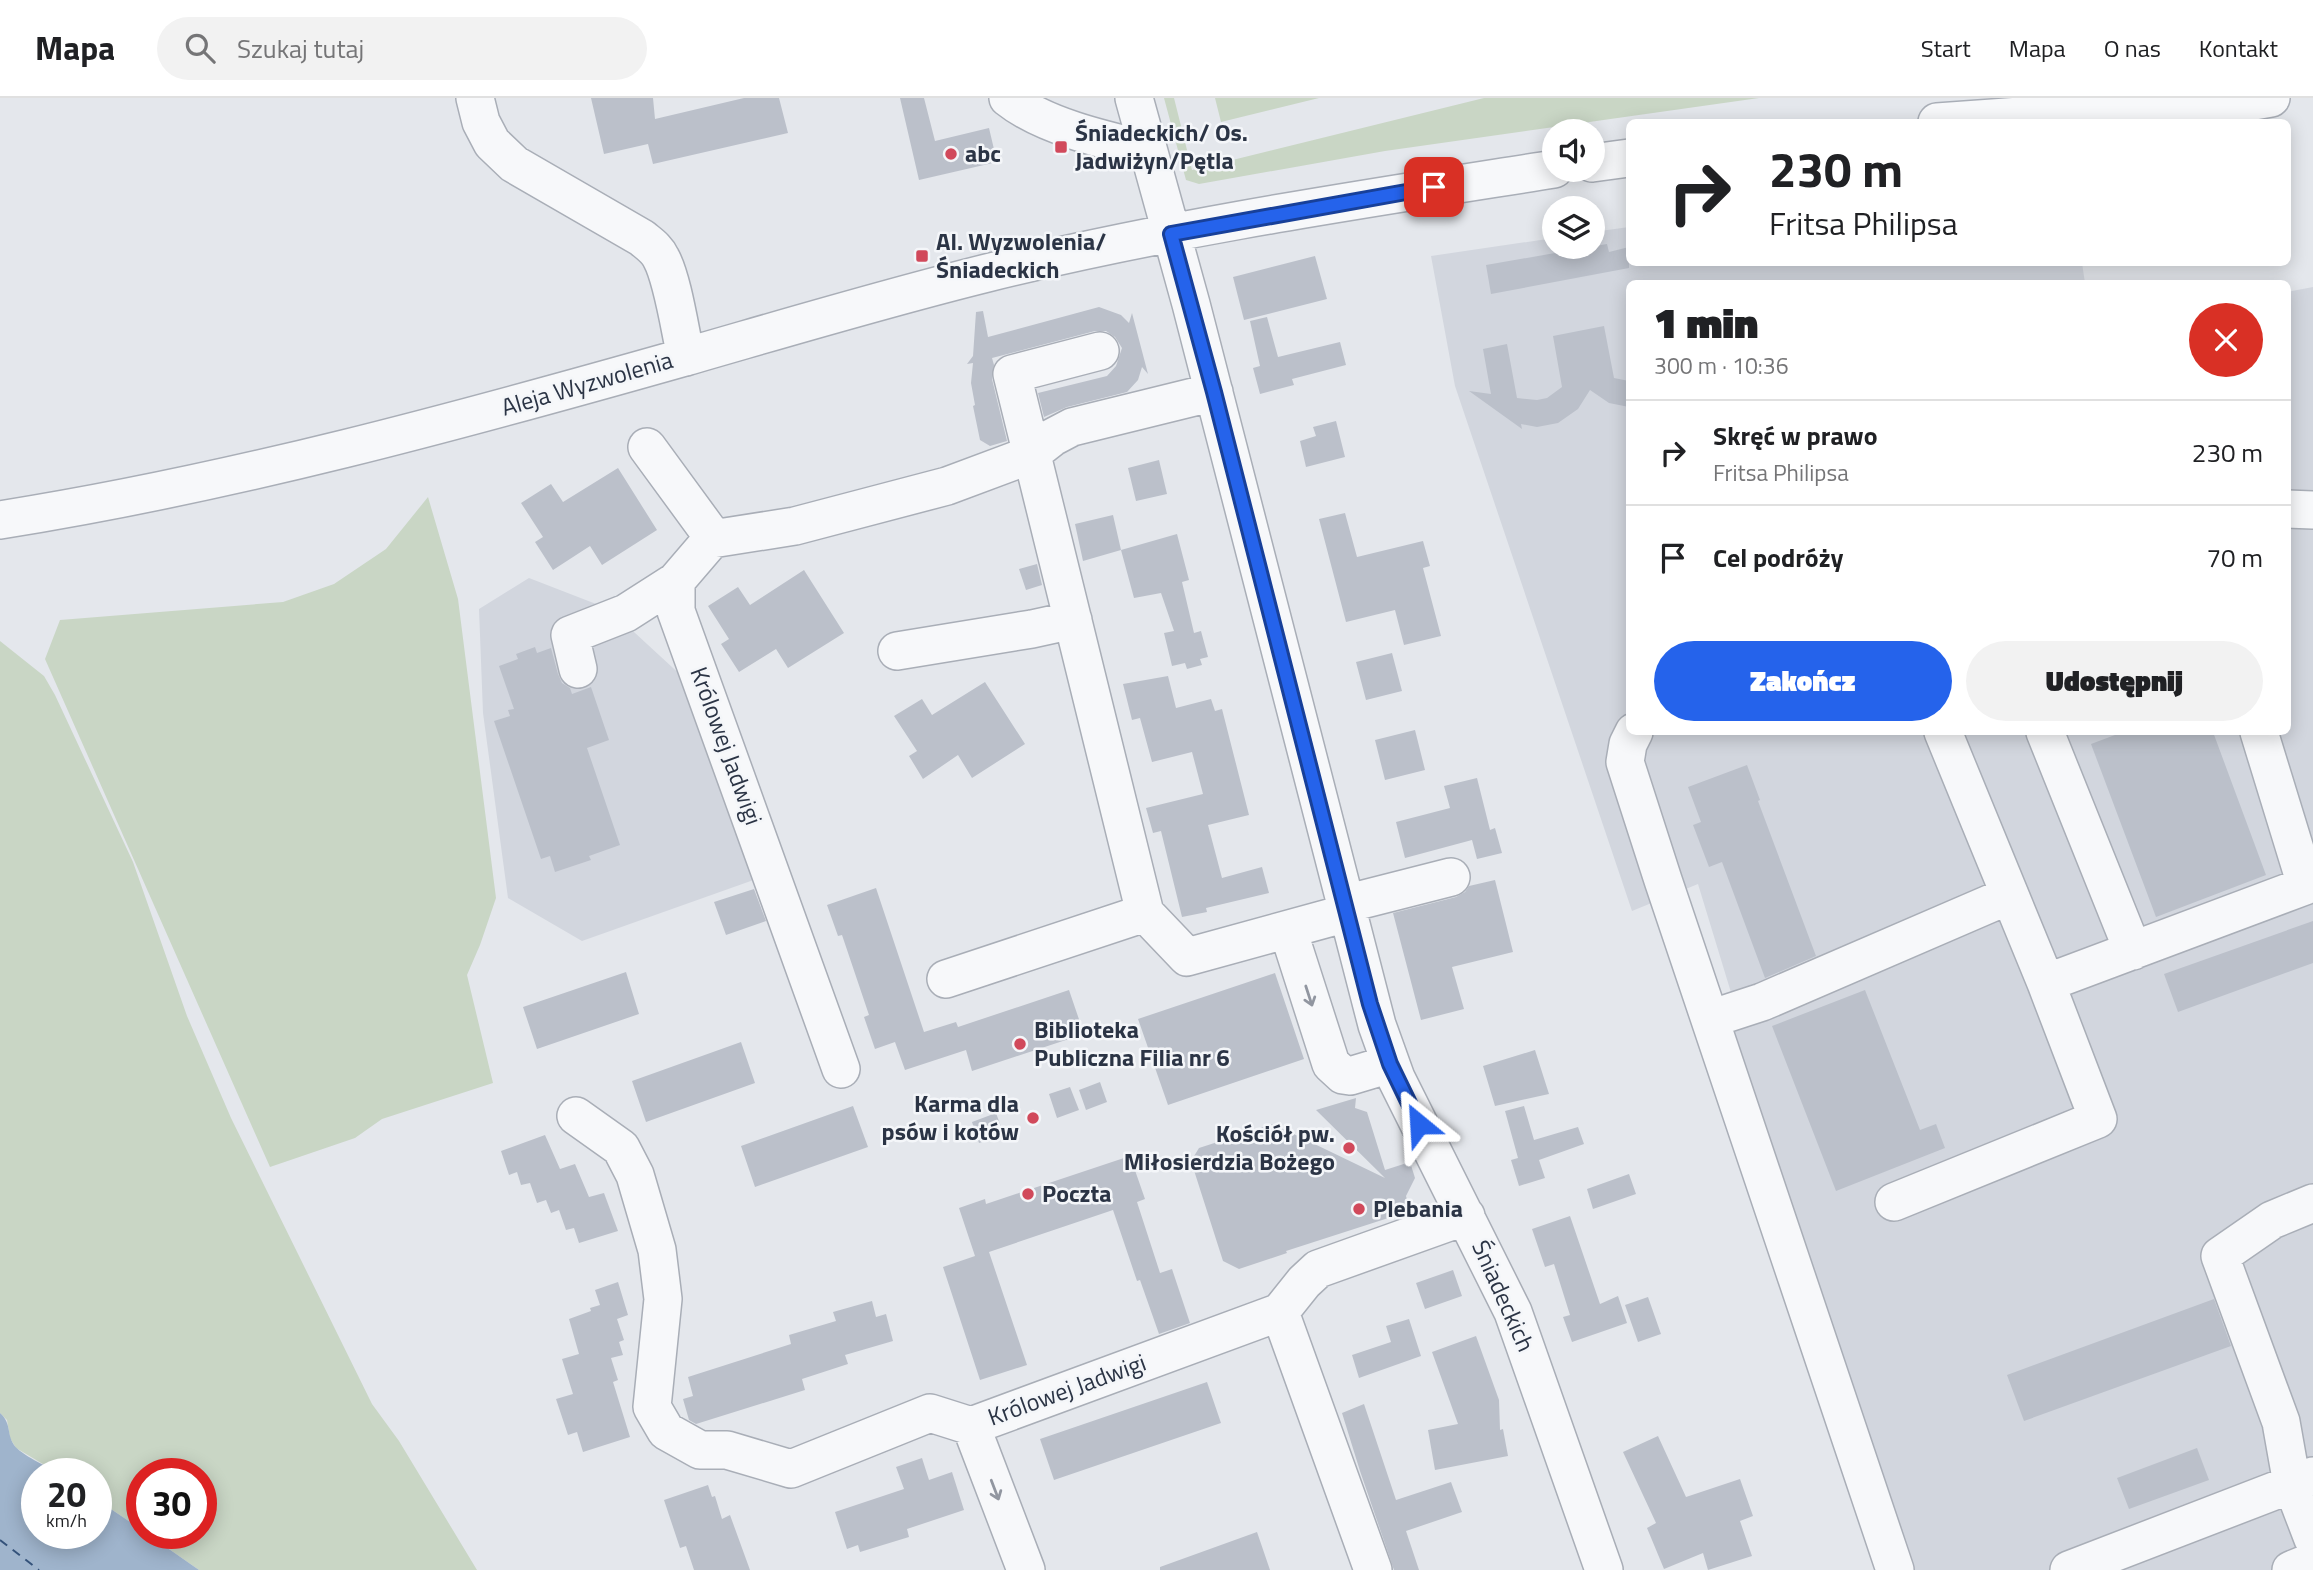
<!DOCTYPE html>
<html lang="pl">
<meta charset="utf-8">
<style>
:root{--surface:#fff;--page:#f2f2f2;--text:#202124;--muted:#757577;--line:#e0e0e0;--accent:#2563eb}
body{margin:0;font-family:"Titillium Web",sans-serif;background:var(--page);color:var(--text);height:100vh;display:flex;flex-direction:column;font-size:26px;white-space:nowrap}
*{box-sizing:border-box;margin:0}
p{font-size:23px;color:var(--muted)}
.icon{flex:none;width:38px;height:38px;fill:none;stroke:currentColor;stroke-width:2;stroke-linecap:round;stroke-linejoin:round}
.map{position:relative;flex:1;overflow:hidden}
.panel{position:absolute;left:1626px;top:182px;width:665px;height:455px;display:flex;flex-direction:column;background:var(--surface);border-radius:10px;box-shadow:0 4px 18px #0003}
.panel>*{flex:none}
.guide{position:absolute;left:1626px;top:21px;width:665px;height:147px;border-radius:10px;box-shadow:0 4px 18px #0003;background:#fff;color:var(--text);overflow:hidden}
.fabs{position:absolute;left:1542px;top:21px;display:grid;gap:14px}
.fabs a{display:grid;place-items:center;width:63px;height:63px;border-radius:50%;background:var(--surface);box-shadow:0 4px 18px #0003;font-size:35px}
.speed{position:absolute;left:21px;top:1360px;display:flex;gap:14px;font-size:35px;font-weight:700;text-align:center}
.speed>*{display:grid;place-content:center;width:91px;height:91px;border-radius:50%;background:var(--surface);box-shadow:0 4px 18px #0003;line-height:1}
.speed small{font-size:18px;font-weight:400}
.speed .limit{border:10px solid #d22;background:#fff;color:#111}
.pin{position:absolute;display:grid;place-items:center;width:60px;height:60px;color:#fff;margin:-30px;border-radius:14px;box-shadow:0 4px 10px #0006}
.me{position:absolute;width:77px;margin:-38px;rotate:333deg;stroke-linejoin:round;filter:drop-shadow(0 0 5px #0008)}
.turn{display:flex;align-items:center;gap:24px;height:147px;padding:0 28px;font-size:32px}
.turn .icon{width:91px;height:91px;stroke-width:2.5}
.turn b{display:block;font-size:49px;line-height:60px}
.round{display:grid;place-items:center;flex:none;width:74px;height:74px;border-radius:37px;background:var(--page)}
.headline{display:flex;align-items:center;justify-content:space-between;height:119px;padding:0 28px}
h1{font-size:42px;font-weight:800;line-height:52px}
.action{display:flex;gap:14px;margin-top:auto;padding:14px 28px}
.action a{flex:1;height:80px;border-radius:42px;background:var(--accent);color:#fff;font-size:28px;font-weight:800;line-height:80px;text-align:center}
.action a+a{background:var(--page);color:var(--text)}
ul{padding:0;list-style:none}
li{display:flex;align-items:center;gap:21px;height:105px;padding:0 28px;border-top:2px solid var(--line)}
li div{flex:1}
li b{display:block;font-size:26px}
li em{font-style:normal}
header{display:flex;align-items:center;gap:42px;box-sizing:border-box;height:98px;padding:0 35px;background:var(--surface);border-bottom:2px solid var(--line)}
header strong{font-size:33px}
nav{display:flex;gap:38px;margin-inline-start:auto;font-size:24px}
.search{width:490px;height:63px;background:var(--page);display:flex;align-items:center;gap:18px;box-sizing:border-box;padding:0 24px;border-radius:38px;color:var(--muted);font-size:26px}
.map>svg:first-child{display:block}
.built{fill:#d2d6de}
.green{fill:#c9d6c5}
.water{fill:#9fb4cc}
.lines{fill:none;stroke-linecap:round;stroke-linejoin:round}
.ferry{stroke:#34527a;stroke-width:2;stroke-dasharray:9 7;stroke-linecap:butt}
.building{fill:#bbc0ca}
.minor-casing{stroke:#a9aeb7;stroke-width:40}
.minor{stroke:#f7f8fa;stroke-width:37}
.oneway{stroke:#9196a0}
.route-casing{stroke:#184099;stroke-width:18}
.route{stroke:#2563eb;stroke-width:12}
.poi-dot{fill:#d1495b;stroke:#f4f6f9;stroke-width:2.5}
.labels{text-anchor:middle;stroke-width:5;stroke-linejoin:round;paint-order:stroke}
.poi-label{font-size:24px;font-weight:bold;fill:#2b3445;stroke:#f4f6f9;text-anchor:start}
.street-label{font-size:24px;fill:#2b3445;stroke:#f4f6f9}
</style>
<header>
<strong>Mapa</strong>
<div class="search"><svg class="icon" aria-label="search" viewBox="0 0 24 24"><circle cx="10" cy="10" r="6"/><path d="M15 15l6 6"/></svg>Szukaj tutaj</div>
<nav><a>Start</a><a>Mapa</a><a>O nas</a><a>Kontakt</a></nav>
</header>
<div class="map">
<svg width="2313" height="1472" viewBox="0 0 2313 1472">
<rect width="100%" height="100%" fill="#e4e7ec"/>
<path class="built" d="M 1629,129 L 1629,164 L 2082,165 L 2085,185 L 1629,186 L 1629,634 L 2287,634 L 2287,194 L 2313,189 L 2313,1472 L 1914,1472 L 1730,935 L 1767,922 L 1762,904 L 1733,901 L 1698,786 L 1632,813 L 1455,288 L 1431,158 L 1554,140 L 1554,149 L 1592,149 L 1593,134 Z
M 529,480 L 609,511 L 685,581 L 762,779 L 582,843 L 508,800 L 483,615 L 479,511 Z"/>
<path class="green" d="M 1164,0 L 1174,0 L 1192,72 L 1484,0 L 1759,0 L 1385,53 L 1199,86 L 1186,82 Z
M 1215,0 L 1319,0 L 1221,24 Z
M 428,399 L 458,501 L 496,800 L 480,847 L 467,877 L 493,985 L 382,1021 L 355,1040 L 270,1069 L 45,561 L 60,522 L 283,504 L 334,486 L 386,451 Z
M 0,543 L 44,578 L 55,597 L 133,764 L 187,918 L 231,1020 L 372,1306 L 399,1343 L 477,1472 L 199,1472 L 146,1435 L 201,1435 L 201,1376 L 142,1376 L 142,1432 L 96,1401 L 96,1376 L 58,1375 L 16,1350 L 10,1340 L 7,1322 L 0,1315 Z"/>
<path class="water" d="M 0,1315 C 12,1326 6,1335 14,1347 C 21,1357 47,1368 58,1375 L 37,1376 L 37,1435 L 96,1435 L 96,1401 L 142,1432 L 142,1435 L 146,1435 L 199,1472 L 0,1472 Z"/>
<g class="lines">
<path class="ferry" d="M 0,1442 L 39,1472"/>
</g>
<path class="building" d="M 591,0 L 653,0 L 655,21 L 744,0 L 779,0 L 788,35 L 653,66 L 648,46 L 604,56 Z
M 900,0 L 924,0 L 935,43 L 989,30 L 997,64 L 919,82 Z
M 1607,146 L 1609,154 L 1629,149 L 1629,170 L 1491,196 L 1486,167 Z
M 1315,158 L 1327,201 L 1244,222 L 1233,179 Z
M 1099,209 L 1121,217 L 1129,225 L 1132,215 L 1148,276 L 1142,269 L 1138,282 L 1127,294 L 1067,309 L 1044,319 L 1038,295 L 1107,278 L 1116,268 L 1122,250 L 1115,239 L 1106,233 L 1095,233 L 992,260 L 994,267 L 992,281 L 1007,343 L 990,348 L 980,342 L 973,308 L 975,307 L 971,285 L 973,265 L 967,266 L 973,258 L 976,214 L 983,213 L 988,239 Z
M 1267,219 L 1278,259 L 1340,244 L 1346,267 L 1292,281 L 1294,287 L 1260,296 L 1253,270 L 1260,268 L 1250,223 Z
M 1604,228 L 1614,280 L 1629,283 L 1629,309 L 1609,305 L 1590,292 L 1578,311 L 1558,325 L 1537,329 L 1521,326 L 1522,331 L 1469,293 L 1491,296 L 1483,251 L 1507,246 L 1517,300 L 1537,302 L 1547,300 L 1562,289 L 1553,238 Z
M 1336,323 L 1345,359 L 1306,369 L 1300,343 L 1316,338 L 1313,329 Z
M 1159,362 L 1167,396 L 1136,403 L 1128,370 Z
M 618,370 L 657,432 L 602,467 L 590,448 L 553,472 L 535,444 L 543,439 L 521,405 L 551,386 L 563,404 Z
M 1345,415 L 1357,459 L 1423,443 L 1430,468 L 1423,470 L 1441,538 L 1404,547 L 1395,512 L 1346,524 L 1319,421 Z
M 1113,417 L 1121,452 L 1083,463 L 1075,426 Z
M 1177,436 L 1189,482 L 1182,484 L 1194,535 L 1201,533 L 1208,559 L 1200,561 L 1202,567 L 1187,571 L 1185,565 L 1172,568 L 1164,535 L 1174,533 L 1161,495 L 1134,500 L 1121,452 Z
M 1037,466 L 1042,487 L 1026,492 L 1019,471 Z
M 804,472 L 844,535 L 788,570 L 776,551 L 739,574 L 721,546 L 729,541 L 708,508 L 738,489 L 750,507 Z
M 535,549 L 537,555 L 551,550 L 558,576 L 562,585 L 570,590 L 572,596 L 591,589 L 609,642 L 587,650 L 620,747 L 589,758 L 591,762 L 555,774 L 550,758 L 541,761 L 494,623 L 510,618 L 508,612 L 514,611 L 499,568 L 518,561 L 516,556 Z
M 1392,555 L 1402,593 L 1366,602 L 1356,564 Z
M 1168,578 L 1176,610 L 1211,601 L 1215,613 L 1222,611 L 1249,717 L 1208,727 L 1222,780 L 1262,769 L 1269,795 L 1206,810 L 1207,814 L 1182,819 L 1161,733 L 1153,735 L 1146,710 L 1203,696 L 1192,654 L 1152,664 L 1140,620 L 1132,622 L 1123,586 Z
M 985,584 L 1025,646 L 972,680 L 958,657 L 923,681 L 909,658 L 917,653 L 894,618 L 922,601 L 932,617 Z
M 1415,632 L 1425,672 L 1385,682 L 1375,642 Z
M 2123,634 L 2213,634 L 2266,777 L 2156,819 L 2091,646 Z
M 1747,667 L 1760,702 L 1758,703 L 1816,858 L 1765,880 L 1722,764 L 1709,769 L 1693,727 L 1701,724 L 1688,689 Z
M 1477,680 L 1490,732 L 1495,730 L 1502,755 L 1477,761 L 1472,742 L 1405,760 L 1396,724 L 1450,710 L 1444,688 Z
M 1495,782 L 1513,854 L 1452,869 L 1464,911 L 1421,922 L 1393,815 L 1456,799 L 1465,794 L 1469,788 Z
M 876,790 L 924,934 L 956,924 L 958,929 L 1069,892 L 1084,936 L 972,973 L 966,952 L 905,972 L 895,944 L 875,951 L 864,919 L 869,917 L 842,837 L 838,838 L 827,807 Z
M 754,791 L 766,823 L 726,837 L 714,804 Z
M 2313,823 L 2313,865 L 2178,914 L 2164,876 Z
M 626,874 L 639,916 L 537,951 L 523,909 Z
M 1275,875 L 1304,961 L 1168,1007 L 1138,921 Z
M 1865,892 L 1920,1032 L 1936,1026 L 1945,1050 L 1836,1093 L 1772,928 Z
M 741,944 L 755,985 L 646,1024 L 632,983 Z
M 1535,952 L 1549,996 L 1495,1008 L 1483,968 Z
M 1100,984 L 1107,1004 L 1086,1012 L 1079,992 Z
M 1070,989 L 1079,1012 L 1057,1020 L 1049,996 Z
M 1356,1000 L 1355,1010 L 1367,1014 L 1385,1072 L 1410,1064 L 1415,1080 L 1406,1098 L 1410,1113 L 1286,1153 L 1287,1155 L 1239,1171 L 1223,1163 L 1191,1063 L 1199,1050 L 1273,1026 L 1385,1080 L 1316,1012 Z
M 853,1008 L 868,1049 L 755,1089 L 741,1048 Z
M 1524,1008 L 1534,1042 L 1578,1029 L 1584,1046 L 1539,1062 L 1545,1080 L 1519,1088 L 1511,1062 L 1518,1060 L 1505,1013 Z
M 996,1015 L 1004,1037 L 979,1045 L 972,1024 Z
M 545,1037 L 560,1071 L 575,1066 L 589,1099 L 604,1095 L 618,1133 L 579,1145 L 574,1130 L 566,1132 L 559,1112 L 551,1115 L 546,1102 L 537,1105 L 530,1085 L 521,1087 L 517,1074 L 509,1077 L 501,1053 Z
M 1130,1058 L 1145,1101 L 1137,1104 L 1160,1175 L 1172,1171 L 1190,1225 L 1159,1236 L 1140,1182 L 1137,1183 L 1113,1112 L 989,1154 L 1027,1267 L 980,1282 L 943,1169 L 975,1158 L 959,1110 L 985,1101 L 986,1106 Z
M 1629,1076 L 1636,1096 L 1593,1111 L 1587,1091 Z
M 1570,1118 L 1600,1206 L 1618,1198 L 1627,1225 L 1572,1244 L 1563,1219 L 1570,1217 L 1554,1166 L 1545,1169 L 1532,1131 Z
M 1453,1172 L 1462,1198 L 1425,1211 L 1416,1185 Z
M 618,1184 L 628,1217 L 617,1221 L 624,1242 L 619,1244 L 623,1257 L 611,1260 L 618,1282 L 613,1284 L 630,1339 L 583,1354 L 577,1334 L 568,1337 L 556,1301 L 573,1296 L 562,1261 L 579,1256 L 569,1221 L 591,1213 L 590,1210 L 600,1207 L 595,1192 Z
M 1648,1199 L 1661,1236 L 1638,1244 L 1625,1207 Z
M 2214,1201 L 2231,1248 L 2024,1323 L 2007,1277 Z
M 872,1203 L 876,1219 L 886,1216 L 893,1243 L 845,1257 L 848,1266 L 802,1281 L 805,1292 L 696,1326 L 689,1322 L 683,1301 L 693,1298 L 688,1279 L 791,1246 L 789,1237 L 836,1223 L 833,1214 Z
M 1409,1221 L 1421,1258 L 1359,1280 L 1352,1257 L 1391,1244 L 1386,1228 Z
M 1476,1238 L 1499,1302 L 1500,1332 L 1503,1331 L 1508,1358 L 1435,1372 L 1428,1332 L 1458,1326 L 1432,1254 Z
M 1207,1284 L 1221,1325 L 1054,1382 L 1040,1341 Z
M 1364,1306 L 1396,1402 L 1451,1384 L 1462,1414 L 1406,1433 L 1419,1472 L 1394,1472 L 1360,1373 L 1342,1315 Z
M 1658,1338 L 1686,1399 L 1740,1381 L 1753,1418 L 1740,1423 L 1752,1458 L 1708,1472 L 1703,1455 L 1664,1471 L 1647,1430 L 1656,1425 L 1623,1354 Z
M 2197,1350 L 2209,1382 L 2129,1411 L 2117,1380 Z
M 922,1360 L 929,1382 L 952,1374 L 964,1412 L 907,1431 L 909,1439 L 860,1454 L 858,1447 L 847,1451 L 835,1414 L 904,1391 L 896,1369 Z
M 708,1387 L 712,1399 L 715,1398 L 722,1421 L 730,1417 L 750,1472 L 694,1472 L 686,1448 L 680,1450 L 664,1402 Z
M 1257,1434 L 1270,1472 L 1160,1472 L 1160,1469 Z"/>
<g class="lines">
<defs>
<path id="minor" d="M 475,0 L 481,24 L 492,45 L 514,66 L 642,140 C 649,146 657,151 661,160 C 673,182 680,233 686,259
M 1008,0 C 1043,28 1104,42 1147,52
M 1134,0 L 1191,206 L 1377,927 L 1396,980 L 1513,1214 L 1604,1472
M 1937,24 L 2103,12 L 2178,13 L 2214,10 L 2271,0
M 1592,65 L 1629,60
M 1100,253 L 1012,276 L 1145,815 L 1187,859 L 1347,815
M 647,349 L 707,431 L 712,441 L 676,483 L 676,513 L 841,971
M 2287,411 L 2313,412
M 0,422 C 233,385 459,323 685,259 C 786,230 886,200 987,175 C 1173,129 1364,101 1554,71
M 712,441 L 795,428 L 947,388 L 1030,357 L 1053,339 L 1072,329 L 1214,294
M 897,553 L 1032,531 L 1073,522
M 578,571 L 570,537 L 626,515 L 676,483
M 1634,634 L 1628,646 L 1625,664 L 1663,782 L 1895,1472
M 1943,634 L 2046,885
M 2045,634 L 2133,853
M 2259,634 L 2306,787
M 1345,806 L 1451,779
M 1288,832 L 1331,966 L 1343,977 L 1350,978 L 1390,966
M 946,881 L 1145,815
M 1710,921 L 1762,904 L 2010,797
M 576,1018 L 621,1050 L 635,1077 L 657,1152 L 663,1201 L 652,1309 L 666,1333 L 700,1352 L 727,1352 L 791,1371 L 930,1315 L 971,1328 L 1280,1214 L 1304,1184 L 1318,1171 L 1466,1118
M 1894,1104 L 2098,1021 L 2046,885 L 2313,785
M 2313,1105 L 2272,1122 L 2220,1158 L 2281,1324 L 2292,1386 L 2313,1441
M 1280,1214 L 1373,1472
M 971,1328 L 1026,1472
M 2069,1472 L 2313,1378
M 2291,1472 L 2313,1463"/>
</defs>
<use href="#minor" class="minor-casing"/>
<use href="#minor" class="minor"/>
</g>
<defs><path id="oneway-shaft" d="M-6 0H5M1.5-3L5.5 0L1.5 3" fill="none" stroke-width="1.6" stroke-linecap="round" stroke-linejoin="round" transform="scale(1.75)"/></defs>
<g class="oneway">
<use href="#oneway-shaft" transform="translate(1309 898) rotate(72)"/>
<use href="#oneway-shaft" transform="translate(995 1392) rotate(69)"/>
</g>
<g class="lines">
<defs>
<path id="route" d="M 1419,1026 L 1390,966 L 1370,906 L 1214,294 L 1171,136 L 1434,89"/>
</defs>
<use href="#route" class="route-casing"/>
<use href="#route" class="route"/>
</g>
<g class="poi-dot">
<rect x="1054" y="42" width="14" height="14" rx="3.5"/>
<circle cx="951" cy="56" r="7"/>
<rect x="915" y="151" width="14" height="14" rx="3.5"/>
<circle cx="1020" cy="946" r="7"/>
<circle cx="1033" cy="1020" r="7"/>
<circle cx="1349" cy="1050" r="7"/>
<circle cx="1028" cy="1096" r="7"/>
<circle cx="1359" cy="1111" r="7"/>
</g>
<g class="labels">
<g class="poi-label">
<text x="1075" y="43">Śniadeckich/ Os.<tspan x="1075" dy="28">Jadwiżyn/Pętla</tspan></text>
<text x="965" y="64">abc</text>
<text x="936" y="152">Al. Wyzwolenia/<tspan x="936" dy="28">Śniadeckich</tspan></text>
<text x="1034" y="940">Biblioteka<tspan x="1034" dy="28">Publiczna Filia nr 6</tspan></text>
<text x="1019" y="1014" text-anchor="end">Karma dla<tspan x="1019" dy="28">psów i kotów</tspan></text>
<text x="1335" y="1044" text-anchor="end">Kościół pw.<tspan x="1335" dy="28">Miłosierdzia Bożego</tspan></text>
<text x="1042" y="1104">Poczta</text>
<text x="1373" y="1119">Plebania</text>
</g>
<g class="street-label">
<text transform="translate(587 286) rotate(-16)" y="8">Aleja Wyzwolenia</text>
<text transform="translate(726 648) rotate(70)" y="8">Królowej Jadwigi</text>
<text transform="translate(1503 1198) rotate(66)" y="8">Śniadeckich</text>
<text transform="translate(1067 1292) rotate(-20)" y="8">Królowej Jadwigi</text>
</g>
</g>
</svg>
<div class="fabs">
<a><svg class="icon" aria-label="sound" viewBox="0 0 24 24"><path d="M4 9h4l5-4v14l-5-4H4zM17 9q2 3 0 6"/></svg></a>
<a><svg class="icon" aria-label="layers" viewBox="0 0 24 24"><path d="M12 4l9 5-9 5-9-5zM3 14l9 5 9-5"/></svg></a>
</div>
<div class="speed"><div>20<small>km/h</small></div><div class="limit">30</div></div>
<div class="pin" style="left:1434px;top:89px;background:#d93025"><svg class="icon" aria-label="arrive" viewBox="0 0 24 24"><path d="M6 21V4h12l-3 4 3 4H6"/></svg></div>
<svg class="me" style="left:1419px;top:1026px" viewBox="-20 -20 40 40"><path d="M0-17L14 15 0 8-14 15z" fill="#2563eb" stroke="#fff" stroke-width="4"/></svg>
<div class="guide">
<div class="turn"><svg class="icon" aria-label="right" viewBox="0 0 24 24"><path d="M7 20v-9h11M14 6l5 5-5 5"/></svg><div><b>230 m</b>Fritsa Philipsa</div></div>
</div>
<section class="panel">
<div class="headline"><div><h1>1 min</h1><p>300 m · 10:36</p></div><a class="round" style="background:#d93025;color:#fff"><svg class="icon" aria-label="close" viewBox="0 0 24 24"><path d="M6 6l12 12M18 6L6 18"/></svg></a></div>
<ul>
<li><svg class="icon" aria-label="right" viewBox="0 0 24 24"><path d="M7 20v-9h11M14 6l5 5-5 5"/></svg><div><b>Skręć w prawo</b><p>Fritsa Philipsa</p></div><em>230 m</em></li>
<li><svg class="icon" aria-label="arrive" viewBox="0 0 24 24"><path d="M6 21V4h12l-3 4 3 4H6"/></svg><div><b>Cel podróży</b></div><em>70 m</em></li>
</ul>
<div class="action"><a>Zakończ</a><a>Udostępnij</a></div>
</section>
</div>
